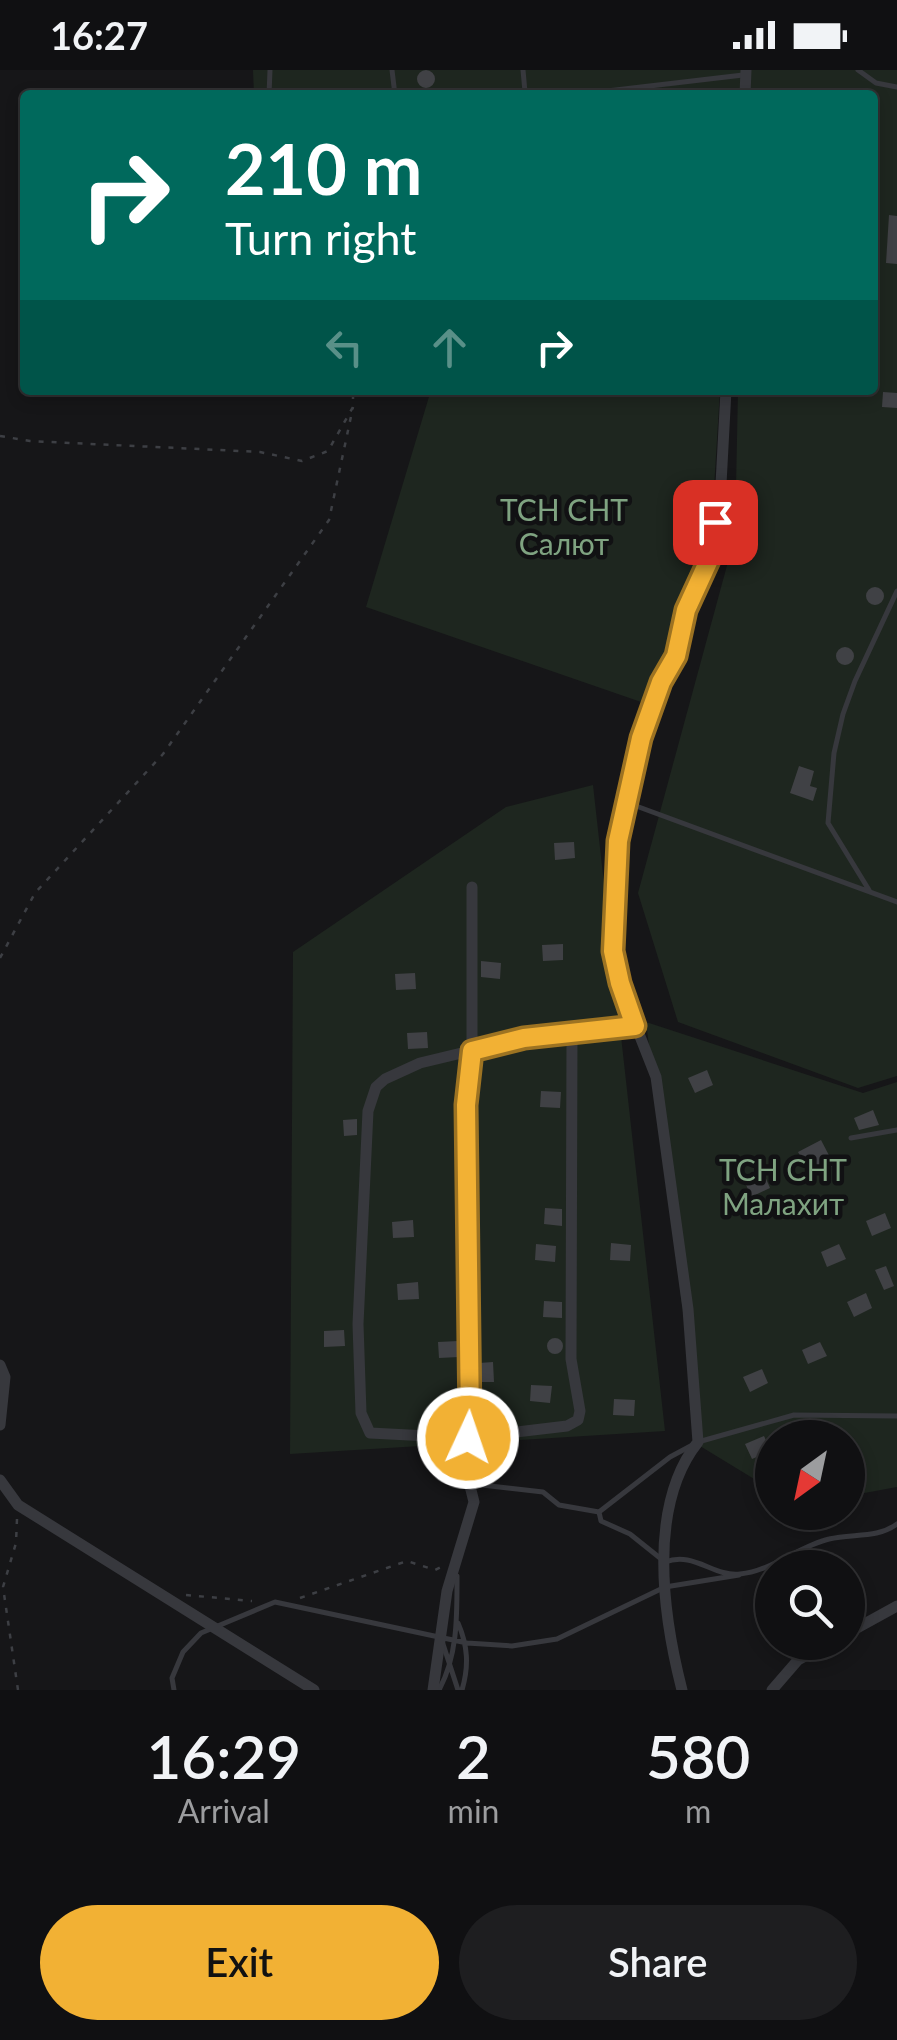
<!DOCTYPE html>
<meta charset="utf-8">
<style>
:root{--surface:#101012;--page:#1e1e20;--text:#f1f3f6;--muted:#9c9d9f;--line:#303032;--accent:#f2b134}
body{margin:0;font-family:Lato,sans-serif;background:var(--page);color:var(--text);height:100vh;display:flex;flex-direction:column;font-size:38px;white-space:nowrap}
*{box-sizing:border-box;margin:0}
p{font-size:32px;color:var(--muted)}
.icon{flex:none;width:55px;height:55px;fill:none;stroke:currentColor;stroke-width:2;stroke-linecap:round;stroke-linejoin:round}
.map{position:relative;height:1620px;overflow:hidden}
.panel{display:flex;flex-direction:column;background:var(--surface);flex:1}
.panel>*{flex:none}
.top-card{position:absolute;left:20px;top:20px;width:858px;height:305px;border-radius:10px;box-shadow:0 5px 15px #0003,0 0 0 2px var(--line);background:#00695c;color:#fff;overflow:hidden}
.needle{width:65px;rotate:213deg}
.controls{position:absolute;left:755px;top:1350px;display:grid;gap:20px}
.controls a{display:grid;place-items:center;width:110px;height:110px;border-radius:50%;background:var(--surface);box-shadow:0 5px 15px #0003,0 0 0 2px var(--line);font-size:50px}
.pin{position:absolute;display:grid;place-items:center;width:85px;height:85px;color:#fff;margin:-42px;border-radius:20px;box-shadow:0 5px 15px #0006}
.me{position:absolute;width:110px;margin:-55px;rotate:3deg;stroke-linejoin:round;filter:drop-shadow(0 0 8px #0008)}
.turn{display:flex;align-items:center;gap:35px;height:210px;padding:0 40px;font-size:45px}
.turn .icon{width:130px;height:130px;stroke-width:2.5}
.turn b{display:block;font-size:70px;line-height:85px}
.lanes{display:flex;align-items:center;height:95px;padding:0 40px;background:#0003;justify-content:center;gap:50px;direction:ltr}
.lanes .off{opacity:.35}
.eta{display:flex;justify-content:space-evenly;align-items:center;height:170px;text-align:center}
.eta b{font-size:60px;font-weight:600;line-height:70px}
.primary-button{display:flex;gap:20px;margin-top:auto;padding:20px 40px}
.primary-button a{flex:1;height:115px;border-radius:60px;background:var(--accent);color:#111;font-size:40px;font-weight:600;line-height:115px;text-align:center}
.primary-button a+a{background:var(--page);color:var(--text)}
.status{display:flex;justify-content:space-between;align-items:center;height:70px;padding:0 50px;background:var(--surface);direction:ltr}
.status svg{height:28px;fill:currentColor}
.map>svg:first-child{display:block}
.green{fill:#1e261f}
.building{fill:#404145}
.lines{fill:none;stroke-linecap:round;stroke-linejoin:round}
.path{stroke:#3d3f44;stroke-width:2.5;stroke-dasharray:5 8;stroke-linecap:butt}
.service{stroke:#37383d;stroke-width:5}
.minor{stroke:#37383d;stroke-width:11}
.route-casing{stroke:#9d7322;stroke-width:25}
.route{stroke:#f2b134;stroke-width:18}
.labels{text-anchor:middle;stroke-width:9;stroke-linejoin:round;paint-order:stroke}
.park-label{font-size:30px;fill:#7fa381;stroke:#111113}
</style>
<div class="status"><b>16:27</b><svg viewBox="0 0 49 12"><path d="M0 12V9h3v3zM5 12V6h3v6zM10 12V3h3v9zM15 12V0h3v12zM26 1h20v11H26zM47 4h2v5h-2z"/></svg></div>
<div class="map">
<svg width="897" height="1620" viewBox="0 0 897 1620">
<rect width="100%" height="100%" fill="#161618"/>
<path class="green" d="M 253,0 L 897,0 L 897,1006 L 858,1018 L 678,952 L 638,823 L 735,466 L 738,320 L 872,320 L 872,25 L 254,25 Z
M 431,320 L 720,320 L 714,418 L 702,487 L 644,633 L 366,537 Z
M 593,715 L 665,1361 L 290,1384 L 293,882 L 506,737 Z
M 646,952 L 863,1023 L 897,1012 L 897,1417 L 848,1426 L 848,1368 L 772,1368 L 772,1420 L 700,1376 Z"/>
<path class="building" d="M417 9a9 9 0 1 1 18 0a9 9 0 1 1-18 0Z
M 889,145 L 897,146 L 897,194 L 886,193 Z
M 883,322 L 897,323 L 897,338 L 882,337 Z
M866 526a9 9 0 1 1 18 0a9 9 0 1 1-18 0Z
M836 586a9 9 0 1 1 18 0a9 9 0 1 1-18 0Z
M 799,696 L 814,701 L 810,716 L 817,718 L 813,731 L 790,723 Z
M 574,772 L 575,788 L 555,790 L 554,773 Z
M 563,874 L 563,890 L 543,891 L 542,875 Z
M 481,891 L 501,893 L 500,909 L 481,907 Z
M 415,903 L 416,919 L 396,920 L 395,904 Z
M 427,962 L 428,978 L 408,979 L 407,963 Z
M 707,1000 L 713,1015 L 695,1023 L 688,1008 Z
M 541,1021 L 561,1022 L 560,1038 L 540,1037 Z
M 873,1040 L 879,1055 L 859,1060 L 854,1048 Z
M 357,1049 L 357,1065 L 344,1066 L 343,1050 Z
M 821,1070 L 834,1095 L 812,1107 L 798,1082 Z
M 764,1104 L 770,1118 L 751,1127 L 745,1112 Z
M 545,1138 L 562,1139 L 562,1156 L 544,1154 Z
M 885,1143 L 891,1158 L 872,1166 L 866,1151 Z
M 413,1150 L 414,1167 L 393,1168 L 392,1152 Z
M 611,1173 L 631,1175 L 630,1191 L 610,1190 Z
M 536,1174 L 556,1176 L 555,1192 L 535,1190 Z
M 839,1174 L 846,1189 L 827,1197 L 821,1182 Z
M 886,1196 L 894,1216 L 884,1220 L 875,1200 Z
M 418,1212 L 419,1229 L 398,1230 L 397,1214 Z
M 866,1223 L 872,1238 L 854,1247 L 847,1232 Z
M 544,1231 L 562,1232 L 562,1248 L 543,1247 Z
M 344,1260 L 345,1276 L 324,1277 L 324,1261 Z
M547 1276a8 8 0 1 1 16 0a8 8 0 1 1-16 0Z
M 458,1271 L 459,1287 L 439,1288 L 438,1272 Z
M 820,1272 L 827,1286 L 808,1294 L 802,1280 Z
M 493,1292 L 494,1312 L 479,1312 L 479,1293 Z
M 762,1299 L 768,1313 L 750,1322 L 743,1307 Z
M 531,1315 L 552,1316 L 550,1333 L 530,1331 Z
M 614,1329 L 635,1330 L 634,1346 L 613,1345 Z
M 764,1366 L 771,1381 L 752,1389 L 745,1374 Z"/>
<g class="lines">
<path class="path" d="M 0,366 L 30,371 L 260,382 L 302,391 L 328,381 L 353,337 L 353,320
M 0,888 L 35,823 L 163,684 L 329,450 L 353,337
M 17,1449 L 16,1473 L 3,1517 L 18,1620
M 186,1525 L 252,1531
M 300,1528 L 407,1491 L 435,1500 L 443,1496"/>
<path class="service" d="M 392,0 L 395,25
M 523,0 L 525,22
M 858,0 L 876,13 L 897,17
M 525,22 L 590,23 L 743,5
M 269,25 L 270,0
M 628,733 L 897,832
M 869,820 L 828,753 L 834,683 L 843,644 L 855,611 L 897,521
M 851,1068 L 897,1060
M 473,1414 L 543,1422 L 559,1435 L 599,1442 L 601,1451 L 630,1464 L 665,1492 C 694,1481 713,1507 740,1504 C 772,1501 799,1476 829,1469 C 852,1463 877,1469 897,1454
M 599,1442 L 670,1387 L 698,1372 L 794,1345 L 897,1346
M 458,1553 C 468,1576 469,1596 462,1620
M 443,1574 L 458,1620
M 174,1620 L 172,1608 L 183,1582 L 201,1563 L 275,1532 L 467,1573 L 512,1576 L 557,1569 L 665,1517 L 739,1505
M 439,1620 C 458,1585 457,1545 457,1506"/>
<path class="minor" d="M 745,25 L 746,0
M 572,964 L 571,1289 L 580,1341 L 578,1350 L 567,1356 L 467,1368 L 370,1363 L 361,1343 L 358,1254 L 368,1041 L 376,1017 L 385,1009 L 420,993 L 524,968 L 635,956
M 0,1295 L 5,1307 L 0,1355
M 0,1410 L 18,1435 L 314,1620
M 848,1563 L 897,1536
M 433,1620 L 447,1521 L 474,1432 L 464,1392 L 470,1351 L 466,1035 L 472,981 L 472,817
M 682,1620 C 663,1546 647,1436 698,1372 L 688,1239 L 656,1007 L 619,913 L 613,881 L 612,849 L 617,771 L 641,668 L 661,612 L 676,586 L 686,540 L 709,490 L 721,414 L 726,320
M 772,1620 L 798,1590 L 830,1572"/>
</g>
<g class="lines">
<defs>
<path id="route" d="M 468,1368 L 470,1351 L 466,1035 L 472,981 L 524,968 L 635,956 L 620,913 L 613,881 L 618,771 L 641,668 L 661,612 L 676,586 L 686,540 L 709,490 L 715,452"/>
</defs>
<use href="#route" class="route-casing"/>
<use href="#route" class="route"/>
</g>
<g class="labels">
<g class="park-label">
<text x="564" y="451">ТСН СНТ<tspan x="564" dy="34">Салют</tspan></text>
<text x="783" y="1111">ТСН СНТ<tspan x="783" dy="34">Малахит</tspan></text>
</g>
</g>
</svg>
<div class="controls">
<a><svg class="needle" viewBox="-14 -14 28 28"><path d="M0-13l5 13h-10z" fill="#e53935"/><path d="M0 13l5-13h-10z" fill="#9c9d9f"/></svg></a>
<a><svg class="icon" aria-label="search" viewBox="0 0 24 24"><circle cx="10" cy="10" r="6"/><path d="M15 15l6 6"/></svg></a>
</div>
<div class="pin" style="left:715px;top:452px;background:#d93025"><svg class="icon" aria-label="arrive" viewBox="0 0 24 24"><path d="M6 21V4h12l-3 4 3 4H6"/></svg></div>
<svg class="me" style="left:468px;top:1368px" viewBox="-20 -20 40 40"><circle r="17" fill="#f2b134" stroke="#fff" stroke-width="3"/><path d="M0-11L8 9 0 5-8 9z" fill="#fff"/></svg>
<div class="top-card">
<div class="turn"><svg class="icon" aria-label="right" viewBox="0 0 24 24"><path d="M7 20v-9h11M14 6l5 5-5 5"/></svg><div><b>210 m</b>Turn right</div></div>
<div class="lanes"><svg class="icon off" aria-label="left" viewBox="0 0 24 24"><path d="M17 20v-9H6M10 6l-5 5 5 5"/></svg><svg class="icon off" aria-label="ahead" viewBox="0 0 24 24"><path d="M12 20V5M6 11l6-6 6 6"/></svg><svg class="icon" aria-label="right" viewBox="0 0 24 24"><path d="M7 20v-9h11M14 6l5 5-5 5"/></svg></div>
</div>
</div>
<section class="panel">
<div class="eta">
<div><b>16:29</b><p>Arrival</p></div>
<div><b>2</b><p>min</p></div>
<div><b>580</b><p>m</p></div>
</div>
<div class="primary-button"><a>Exit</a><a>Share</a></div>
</section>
